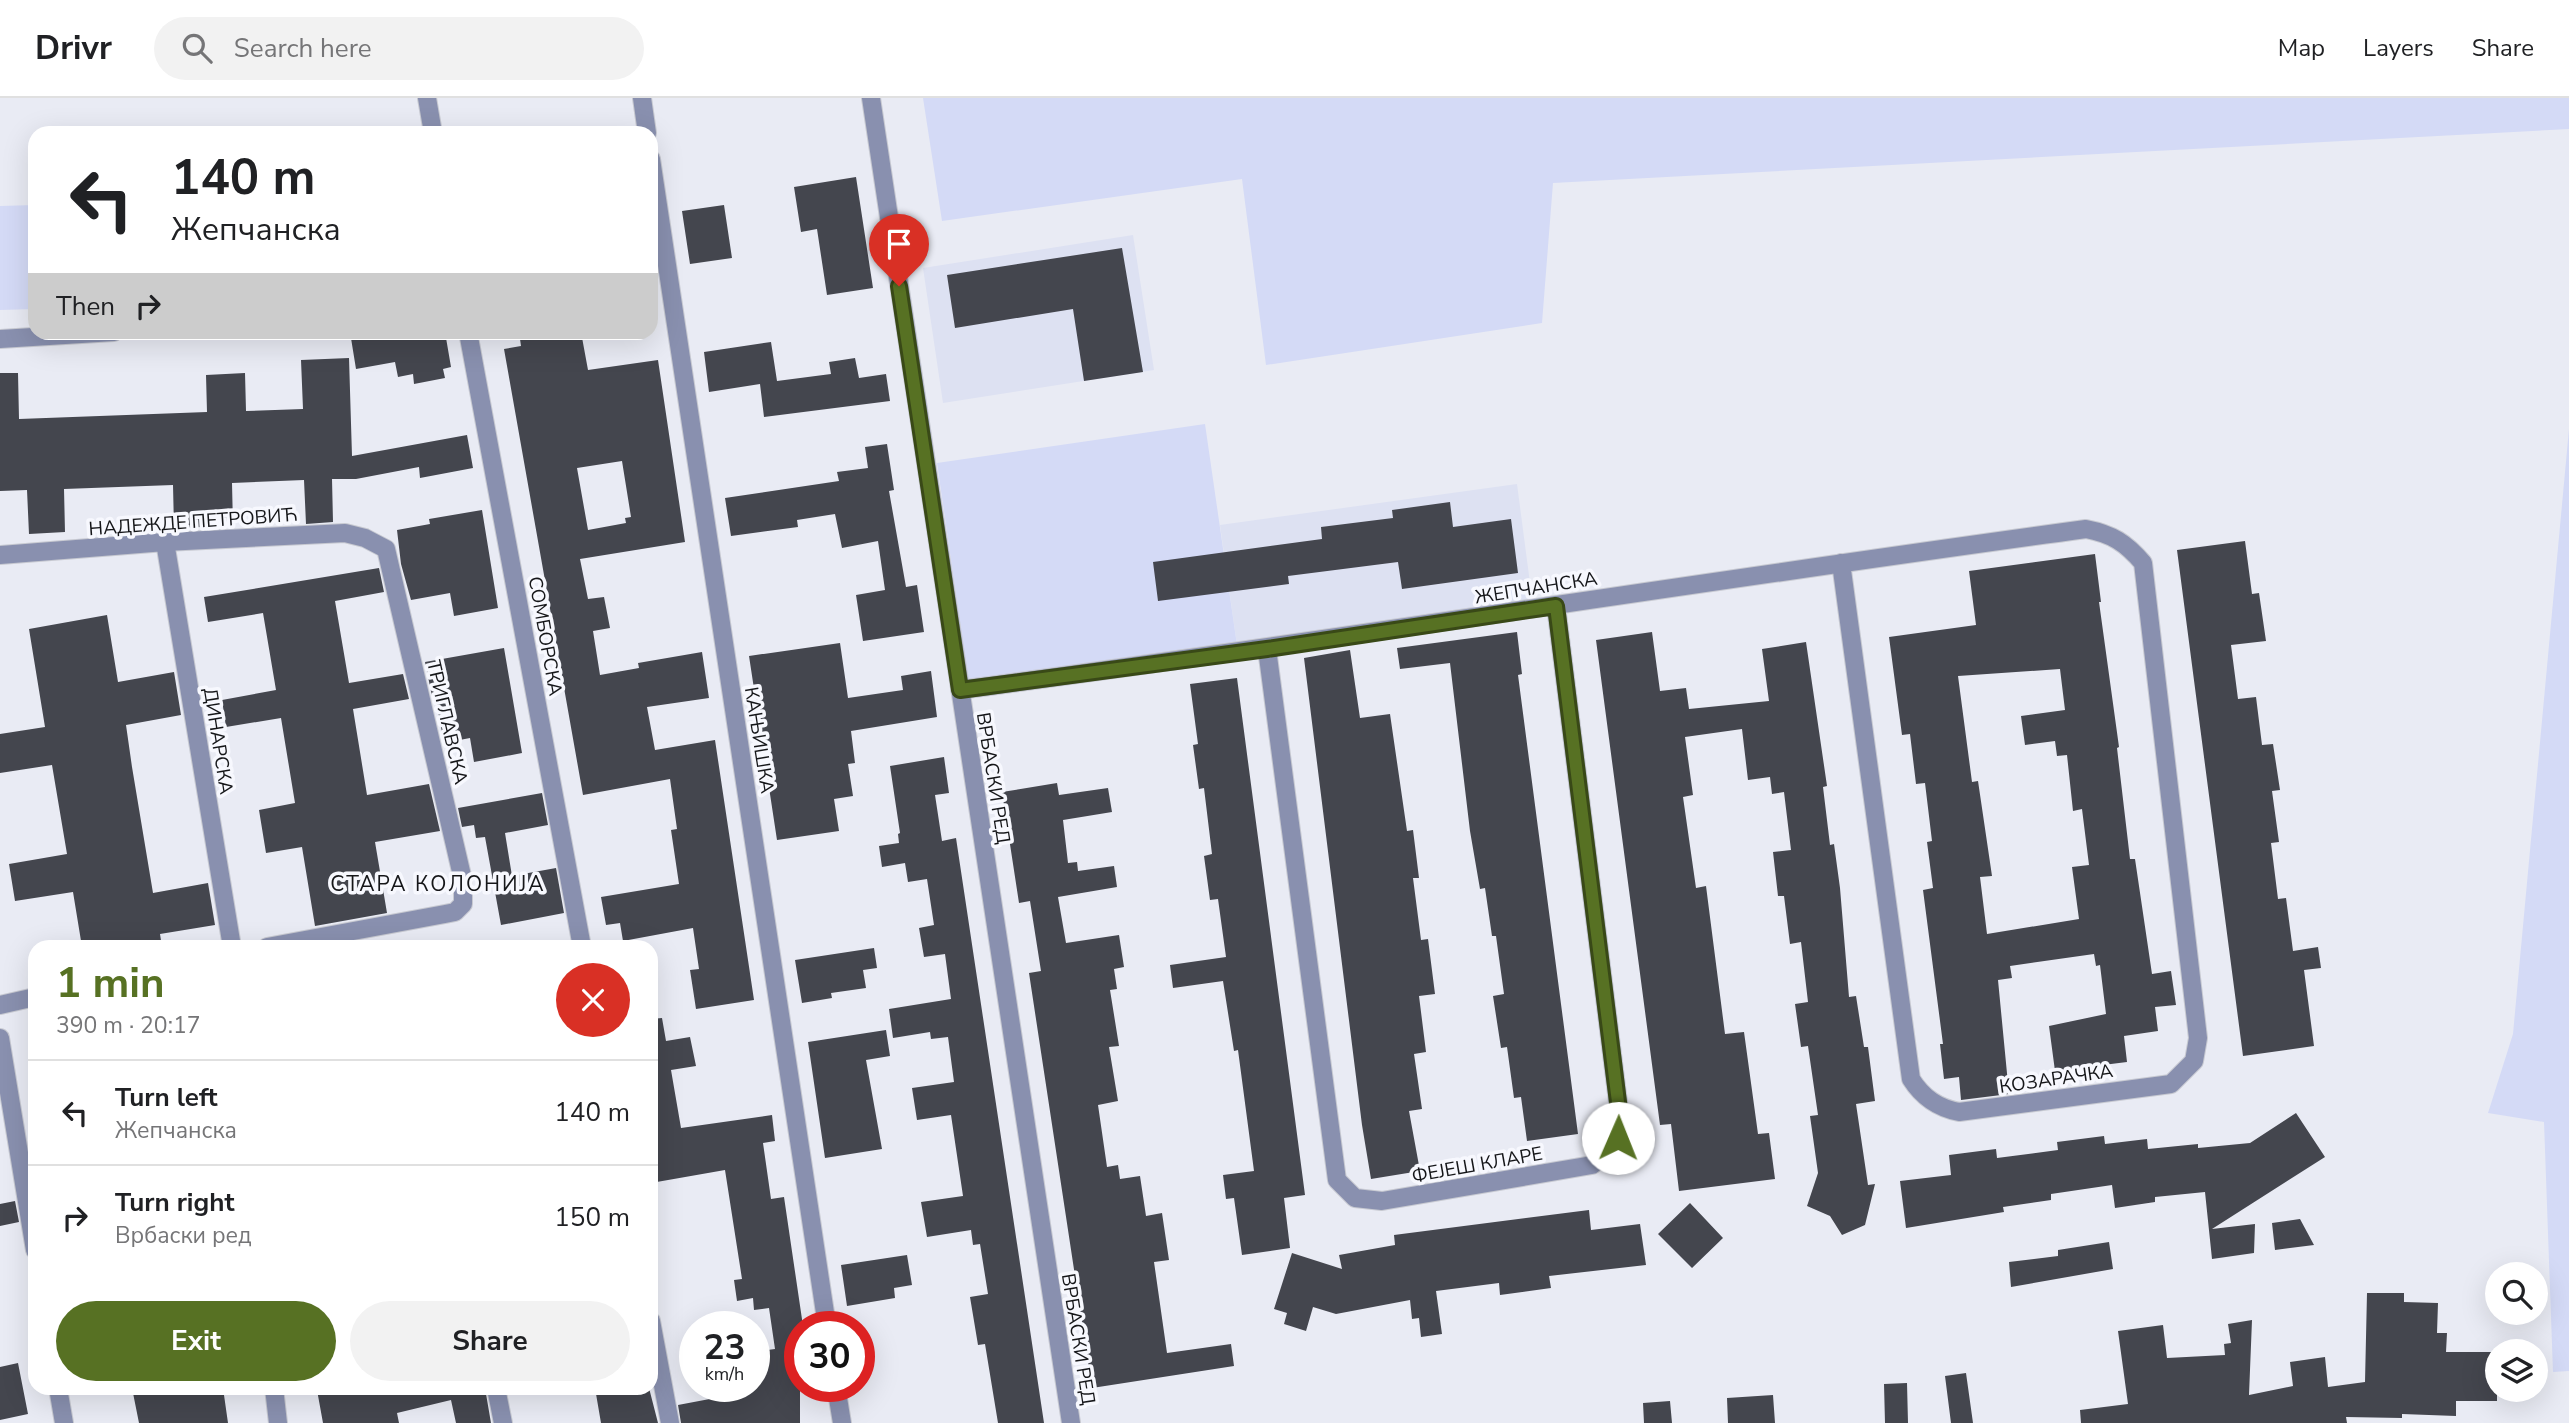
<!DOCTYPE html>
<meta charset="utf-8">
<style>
:root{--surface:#fff;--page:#f2f2f2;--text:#202124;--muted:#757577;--line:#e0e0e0;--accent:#577123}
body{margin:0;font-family:"Nunito Sans",sans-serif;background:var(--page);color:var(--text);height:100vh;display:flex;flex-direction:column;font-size:26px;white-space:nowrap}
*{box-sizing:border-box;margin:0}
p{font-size:23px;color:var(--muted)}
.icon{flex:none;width:38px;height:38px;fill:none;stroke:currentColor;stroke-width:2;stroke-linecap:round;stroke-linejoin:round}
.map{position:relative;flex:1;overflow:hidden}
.drawer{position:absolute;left:28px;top:842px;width:630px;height:455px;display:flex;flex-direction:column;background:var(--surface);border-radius:21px;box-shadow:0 7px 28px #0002}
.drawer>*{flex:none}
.hud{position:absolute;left:28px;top:28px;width:630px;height:214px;border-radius:21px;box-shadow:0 7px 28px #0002;background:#fff;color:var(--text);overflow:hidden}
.buttons{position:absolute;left:2485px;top:1164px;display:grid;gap:14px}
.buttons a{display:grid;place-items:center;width:63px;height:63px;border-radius:50%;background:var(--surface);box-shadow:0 7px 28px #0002;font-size:35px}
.speed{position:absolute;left:679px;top:1213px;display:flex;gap:14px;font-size:35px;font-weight:700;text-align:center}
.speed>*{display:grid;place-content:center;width:91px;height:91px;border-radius:50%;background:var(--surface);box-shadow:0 7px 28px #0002;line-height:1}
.speed small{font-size:18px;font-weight:400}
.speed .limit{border:10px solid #d22;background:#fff;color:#111}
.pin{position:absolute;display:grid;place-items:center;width:60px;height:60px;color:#fff;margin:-72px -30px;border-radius:50% 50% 50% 0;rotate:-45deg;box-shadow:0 0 7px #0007}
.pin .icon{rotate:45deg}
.me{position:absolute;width:77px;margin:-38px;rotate:1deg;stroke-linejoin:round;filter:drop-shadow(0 0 5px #0008)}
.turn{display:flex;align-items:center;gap:24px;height:147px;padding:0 28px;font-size:32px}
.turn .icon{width:91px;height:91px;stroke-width:2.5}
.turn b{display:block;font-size:49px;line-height:60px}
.then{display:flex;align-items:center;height:66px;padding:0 28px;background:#0003;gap:14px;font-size:26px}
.round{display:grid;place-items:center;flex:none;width:74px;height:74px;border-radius:37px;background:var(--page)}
.summary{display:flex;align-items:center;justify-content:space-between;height:119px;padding:0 28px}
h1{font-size:42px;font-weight:700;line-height:52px;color:var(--accent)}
.primary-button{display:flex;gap:14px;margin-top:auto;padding:14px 28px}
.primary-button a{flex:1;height:80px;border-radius:42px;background:var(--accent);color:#fff;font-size:28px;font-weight:700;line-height:80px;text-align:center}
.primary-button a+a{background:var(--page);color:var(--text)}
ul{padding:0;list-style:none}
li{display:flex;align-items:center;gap:21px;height:105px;padding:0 28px;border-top:2px solid var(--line)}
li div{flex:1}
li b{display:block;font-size:26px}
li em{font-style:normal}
header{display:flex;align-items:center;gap:42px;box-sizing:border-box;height:98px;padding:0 35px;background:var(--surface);border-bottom:2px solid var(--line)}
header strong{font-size:33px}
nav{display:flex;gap:38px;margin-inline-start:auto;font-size:24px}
.search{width:490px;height:63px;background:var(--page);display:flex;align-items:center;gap:18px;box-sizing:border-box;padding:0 24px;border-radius:38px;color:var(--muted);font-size:26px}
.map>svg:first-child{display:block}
.built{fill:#dde1f2}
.green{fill:#d4daf6}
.building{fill:#44464e;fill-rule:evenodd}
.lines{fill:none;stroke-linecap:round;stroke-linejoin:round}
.minor-casing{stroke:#c7c9d1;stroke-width:20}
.minor{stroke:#8990af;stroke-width:18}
.route-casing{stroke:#394917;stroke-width:18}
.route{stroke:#577123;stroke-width:12}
.labels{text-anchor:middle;stroke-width:7;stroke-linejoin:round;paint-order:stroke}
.street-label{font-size:19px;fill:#151619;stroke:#f7f8fe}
.neighbourhood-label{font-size:21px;letter-spacing:2px;fill:#151619;stroke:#f7f8fe}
</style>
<header>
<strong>Drivr</strong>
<div class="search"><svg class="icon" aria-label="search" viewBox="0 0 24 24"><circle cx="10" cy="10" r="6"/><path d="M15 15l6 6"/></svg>Search here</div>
<nav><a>Map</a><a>Layers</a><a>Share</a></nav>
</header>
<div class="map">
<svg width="2569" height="1325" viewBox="0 0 2569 1325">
<rect width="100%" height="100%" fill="#e9ebf4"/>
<path class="built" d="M 1133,137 L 1154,272 L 943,305 L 923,170 Z
M 1517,386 L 1533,508 L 1237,547 L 1220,427 Z"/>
<path class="green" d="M 923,0 L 2569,0 L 2569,31 L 1553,85 L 1542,225 L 1266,267 L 1242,81 L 942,123 Z
M 35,107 L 35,211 L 0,212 L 0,108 Z
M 1205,326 L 1237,547 L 969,587 L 937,365 Z
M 2569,331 L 2569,1273 L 2553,1274 L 2544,1024 L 2488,1015 L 2513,936 Z"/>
<path class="building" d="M 856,79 L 873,190 L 827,197 L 817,131 L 801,134 L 794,89 Z
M 724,107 L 732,160 L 690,166 L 682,113 Z
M 1122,150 L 1143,274 L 1084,283 L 1073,211 L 955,230 L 947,177 Z
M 350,234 L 445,234 L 451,269 L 443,271 L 445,280 L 414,286 L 413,276 L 398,279 L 395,264 L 356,271 Z
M 519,234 L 581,234 L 588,272 L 658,262 L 685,444 L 580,461 L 588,501 L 604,499 L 610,530 L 593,533 L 600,577 L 639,570 L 638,565 L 702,554 L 709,600 L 647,609 L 655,652 L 715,642 L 754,902 L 696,911 L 690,872 L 699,871 L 693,830 L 623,843 L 620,825 L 606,827 L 601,799 L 679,786 L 671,732 L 677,731 L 670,681 L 583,697 L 504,251 L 521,248 ZM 622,363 L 631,419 L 625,420 L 626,425 L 588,432 L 577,370 Z
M 771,244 L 777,283 L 831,276 L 829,264 L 855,260 L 859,280 L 886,276 L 890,303 L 764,319 L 760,286 L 709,294 L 704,254 Z
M 349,260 L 352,358 L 467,337 L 473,370 L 420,380 L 419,369 L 356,381 L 332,381 L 333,424 L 306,426 L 304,382 L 232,385 L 233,428 L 204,429 L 174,430 L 173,387 L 64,391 L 65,434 L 29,436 L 27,392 L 0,393 L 0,275 L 18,275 L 19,321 L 207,314 L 206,277 L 245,275 L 246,313 L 303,311 L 301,262 Z
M 887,346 L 894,392 L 889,393 L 906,489 L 917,487 L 924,534 L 863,543 L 856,497 L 885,492 L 878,443 L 842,450 L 835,416 L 797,422 L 798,429 L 731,438 L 725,400 L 839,383 L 837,374 L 868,370 L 865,349 Z
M 1450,404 L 1453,429 L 1511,421 L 1518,475 L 1402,491 L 1398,464 L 1288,478 L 1289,486 L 1158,503 L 1153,464 L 1322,441 L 1321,429 L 1393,420 L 1392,412 Z
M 482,412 L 498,510 L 454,518 L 450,495 L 411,502 L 401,466 L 397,432 L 430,426 L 429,421 Z
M 2245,443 L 2252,496 L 2259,495 L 2266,543 L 2231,547 L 2238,601 L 2256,599 L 2262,647 L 2273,646 L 2280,692 L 2272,693 L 2279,744 L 2271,745 L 2278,801 L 2286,800 L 2293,853 L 2318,849 L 2321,870 L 2304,872 L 2314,948 L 2243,958 L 2177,452 Z
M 2095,456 L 2101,504 L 2099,504 L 2119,649 L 2117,650 L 2130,761 L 2135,761 L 2152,876 L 2171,873 L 2176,907 L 2155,909 L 2158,933 L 2124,938 L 2127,964 L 2055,973 L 2049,928 L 2106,916 L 2100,867 L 2096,868 L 2094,856 L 2010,868 L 2012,880 L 1998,882 L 2009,996 L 1961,1002 L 1959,979 L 1944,981 L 1940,946 L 1943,946 L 1923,792 L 1933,790 L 1927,744 L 1932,743 L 1925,685 L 1916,686 L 1910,636 L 1902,637 L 1889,539 L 1976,527 L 1969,473 ZM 2060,571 L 2065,612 L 2021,618 L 2025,647 L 2055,643 L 2057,658 L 2067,657 L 2073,713 L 2082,711 L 2089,767 L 2072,769 L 2079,821 L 1987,836 L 1980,779 L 1992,778 L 1978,683 L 1972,684 L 1958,578 Z
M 379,470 L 384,494 L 335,503 L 349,585 L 403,576 L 409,601 L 353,611 L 367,697 L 429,686 L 440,733 L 375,744 L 387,815 L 315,828 L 302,749 L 266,755 L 259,712 L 295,705 L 281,620 L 226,629 L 222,602 L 276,592 L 263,515 L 208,524 L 204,499 Z
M 107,517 L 118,584 L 174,574 L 181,617 L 126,627 L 132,669 L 153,795 L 208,785 L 215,827 L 160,836 L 162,849 L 82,849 L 73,794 L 15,803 L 9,766 L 67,756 L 52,667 L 0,675 L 0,636 L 45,629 L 29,531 Z
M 1517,534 L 1522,576 L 1518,577 L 1578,1036 L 1527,1043 L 1521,999 L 1514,1000 L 1507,949 L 1501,950 L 1493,898 L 1504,896 L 1496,838 L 1492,838 L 1485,790 L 1480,791 L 1470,733 L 1450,565 L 1400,571 L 1397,550 Z
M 1652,534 L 1660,593 L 1686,590 L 1689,611 L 1769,603 L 1762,551 L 1806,544 L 1827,688 L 1823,689 L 1830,747 L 1834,746 L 1840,790 L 1849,899 L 1856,898 L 1864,949 L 1868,949 L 1875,1003 L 1856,1006 L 1868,1087 L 1875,1086 L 1865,1127 L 1842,1137 L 1830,1118 L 1807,1108 L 1818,1075 L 1810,1018 L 1818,1017 L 1808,948 L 1801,949 L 1795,906 L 1808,904 L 1801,844 L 1790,846 L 1784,798 L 1778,798 L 1773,754 L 1791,752 L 1784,694 L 1772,696 L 1770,679 L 1748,682 L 1742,631 L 1685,639 L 1693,697 L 1683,699 L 1696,790 L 1706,788 L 1725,936 L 1744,934 L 1758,1036 L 1769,1035 L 1775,1081 L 1679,1093 L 1671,1026 L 1660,1027 L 1596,542 Z
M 840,545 L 848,600 L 903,592 L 901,578 L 931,573 L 937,619 L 851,633 L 855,665 L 848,666 L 853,698 L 834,701 L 839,733 L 777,742 L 749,558 Z
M 504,550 L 522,655 L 474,664 L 470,640 L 444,645 L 435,597 L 432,598 L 425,564 Z
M 1350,552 L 1360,620 L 1390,616 L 1407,733 L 1413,732 L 1419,780 L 1413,780 L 1421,842 L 1428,841 L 1435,896 L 1419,898 L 1426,954 L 1414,956 L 1422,1011 L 1409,1013 L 1420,1073 L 1371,1081 L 1362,1027 L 1304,560 Z
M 1237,580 L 1305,1097 L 1284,1100 L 1290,1150 L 1242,1157 L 1234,1100 L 1226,1101 L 1223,1077 L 1254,1073 L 1238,952 L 1234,953 L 1223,883 L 1173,890 L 1170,867 L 1226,859 L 1218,801 L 1210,802 L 1204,758 L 1212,756 L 1204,690 L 1199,691 L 1193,647 L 1198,646 L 1190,586 Z
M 944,659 L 949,695 L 935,697 L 942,743 L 956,740 L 1044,1325 L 998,1325 L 985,1246 L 978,1247 L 970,1199 L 988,1196 L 980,1146 L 973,1147 L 971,1132 L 927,1139 L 921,1104 L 963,1098 L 951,1017 L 917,1022 L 912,990 L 954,984 L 948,939 L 931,941 L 930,934 L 893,940 L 889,911 L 951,901 L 945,856 L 924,859 L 919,830 L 934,827 L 927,781 L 908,784 L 905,765 L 882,769 L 879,748 L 899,745 L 898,736 L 900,735 L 890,668 Z
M 1057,685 L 1059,697 L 1108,690 L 1112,714 L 1063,722 L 1068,765 L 1077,764 L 1078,773 L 1114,768 L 1117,789 L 1058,799 L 1066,845 L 1119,837 L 1124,869 L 1114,871 L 1117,891 L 1110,892 L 1119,948 L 1109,949 L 1118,1003 L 1098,1007 L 1107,1069 L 1118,1067 L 1120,1081 L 1140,1078 L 1146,1118 L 1162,1115 L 1169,1162 L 1154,1164 L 1167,1255 L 1231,1246 L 1234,1268 L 1092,1290 L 1029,875 L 1041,873 L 1030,803 L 1019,805 L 1002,694 Z
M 542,695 L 548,727 L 505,735 L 512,778 L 556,770 L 564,815 L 501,827 L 485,739 L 476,740 L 474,727 L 462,729 L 458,710 Z
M 874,850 L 877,870 L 863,872 L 866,890 L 831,895 L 832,900 L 802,905 L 795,862 Z
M 662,920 L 666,943 L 690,939 L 696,968 L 671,972 L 681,1030 L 772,1017 L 775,1043 L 763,1045 L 771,1101 L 784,1099 L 803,1228 L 800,1228 L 800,1325 L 681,1325 L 678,1307 L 752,1293 L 751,1288 L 754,1288 L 754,1254 L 775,1251 L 769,1210 L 754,1212 L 753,1200 L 737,1203 L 734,1182 L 742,1181 L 725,1072 L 651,1085 L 651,921 Z
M 886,932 L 890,958 L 866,962 L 882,1051 L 825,1060 L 808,944 Z
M 2296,1015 L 2325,1059 L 2212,1131 L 2255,1126 L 2254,1155 L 2212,1161 L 2205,1094 L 2155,1099 L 2155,1104 L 2115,1110 L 2112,1087 L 2051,1096 L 2051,1102 L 2003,1109 L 2004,1114 L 1906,1130 L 1900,1083 L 1951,1077 L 1949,1057 L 1996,1051 L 1997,1060 L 2058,1052 L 2057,1044 L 2104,1038 L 2105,1046 L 2147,1041 L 2148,1051 L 2198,1046 L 2198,1050 L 2250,1045 Z
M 15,1103 L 19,1124 L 0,1128 L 0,1106 Z
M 1690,1105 L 1723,1140 L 1692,1170 L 1658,1136 Z
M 1589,1112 L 1591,1132 L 1640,1126 L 1646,1167 L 1549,1178 L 1551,1190 L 1500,1197 L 1499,1185 L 1436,1193 L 1442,1236 L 1421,1239 L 1419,1220 L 1412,1221 L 1410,1202 L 1336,1216 L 1313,1209 L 1306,1233 L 1284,1226 L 1287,1215 L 1274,1211 L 1292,1155 L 1342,1171 L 1339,1157 L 1395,1147 L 1394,1137 Z
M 2300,1121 L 2314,1147 L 2275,1152 L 2272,1125 Z
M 2109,1144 L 2113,1171 L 2011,1189 L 2009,1164 L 2058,1158 L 2058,1152 Z
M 907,1157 L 912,1187 L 894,1190 L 895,1200 L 847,1208 L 841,1167 Z
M 2367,1195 L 2404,1195 L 2404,1204 L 2438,1205 L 2437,1235 L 2447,1235 L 2446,1254 L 2497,1254 L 2497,1303 L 2456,1303 L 2456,1318 L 2402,1316 L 2402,1320 L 2346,1319 L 2347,1325 L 2081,1325 L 2080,1312 L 2128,1306 L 2118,1233 L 2163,1227 L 2167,1260 L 2225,1257 L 2224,1246 L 2231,1245 L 2228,1226 L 2252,1222 L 2249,1297 L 2293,1288 L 2290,1264 L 2325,1259 L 2328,1289 L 2365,1284 Z
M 18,1265 L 28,1316 L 0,1322 L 0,1269 Z
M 1966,1275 L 1973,1325 L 1951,1325 L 1945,1278 Z
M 1907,1285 L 1908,1325 L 1885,1325 L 1884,1286 Z
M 132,1290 L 223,1290 L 228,1325 L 139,1325 Z
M 331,1290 L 485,1290 L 491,1325 L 456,1325 L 451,1302 L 397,1315 L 399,1325 L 323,1325 L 317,1292 Z
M 595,1290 L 649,1290 L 658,1325 L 601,1325 Z
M 1773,1297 L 1775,1325 L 1728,1325 L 1727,1300 Z
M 1670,1303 L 1672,1325 L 1644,1325 L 1643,1305 Z"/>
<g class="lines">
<defs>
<path id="minor" d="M 427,0 L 433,35
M 642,0 L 647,35
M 871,0 L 1071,1325
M 651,61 L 827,1228
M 468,234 L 582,849
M 0,241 L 114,234
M 165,444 L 232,849
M 0,457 L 165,444 L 345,435 L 365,440 L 386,451 L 463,782 L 463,806 L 455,814 L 445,816 L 267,849
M 1267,551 L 1337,1082 L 1355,1100 L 1382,1103 L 1592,1067 L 1613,1048 L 1621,1028 L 1556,508
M 960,592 C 1336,542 1710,482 2086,431 C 2112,436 2126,445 2143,465 L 2198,940 L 2194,963 L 2171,986 L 1959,1014 C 1938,1010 1923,1000 1911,981 L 1841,465
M 0,907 L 35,899
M 0,940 L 35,1152
M 651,1223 L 670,1325
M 836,1288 L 842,1325
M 58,1290 L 64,1325
M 274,1290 L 278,1325
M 496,1290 L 503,1325"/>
</defs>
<use href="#minor" class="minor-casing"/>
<use href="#minor" class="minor"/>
</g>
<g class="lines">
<defs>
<path id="route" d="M 899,188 L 960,592 L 1267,551 L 1556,508 L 1621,1028 L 1618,1040"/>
</defs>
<use href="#route" class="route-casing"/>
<use href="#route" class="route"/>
</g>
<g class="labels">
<g class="street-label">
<text transform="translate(193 423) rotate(-4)" y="7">НАДЕЖДЕ ПЕТРОВИЋ</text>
<text transform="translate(1536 489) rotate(-9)" y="7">ЖЕПЧАНСКА</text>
<text transform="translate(546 538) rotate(80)" y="7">СОМБОРСКА</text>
<text transform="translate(448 624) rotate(77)" y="7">ТРИГЛАВСКА</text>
<text transform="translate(760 642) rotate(81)" y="7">КАЊИШКА</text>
<text transform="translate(219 643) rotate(81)" y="7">ДИНАРСКА</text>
<text transform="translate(994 680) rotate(81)" y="7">ВРБАСКИ РЕД</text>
<text transform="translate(2056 980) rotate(-8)" y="7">КОЗАРАЧКА</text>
<text transform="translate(1477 1066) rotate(-10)" y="7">ФЕЈЕШ КЛАРЕ</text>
<text transform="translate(1079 1241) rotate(81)" y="7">ВРБАСКИ РЕД</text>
</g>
<g class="neighbourhood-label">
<text x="438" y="793">СТАРА КОЛОНИЈА</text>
</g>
</g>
</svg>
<div class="buttons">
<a><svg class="icon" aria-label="search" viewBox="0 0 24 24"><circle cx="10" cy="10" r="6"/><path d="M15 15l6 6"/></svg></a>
<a><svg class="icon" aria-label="layers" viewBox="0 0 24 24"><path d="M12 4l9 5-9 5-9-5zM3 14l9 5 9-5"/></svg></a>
</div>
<div class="speed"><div>23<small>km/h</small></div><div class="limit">30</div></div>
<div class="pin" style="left:899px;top:188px;background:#d93025"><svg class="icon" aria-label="arrive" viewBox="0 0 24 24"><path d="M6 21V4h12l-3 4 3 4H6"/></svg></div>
<svg class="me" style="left:1618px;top:1040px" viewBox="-20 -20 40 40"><circle r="19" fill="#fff"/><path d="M0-13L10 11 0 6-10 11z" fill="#577123"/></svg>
<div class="hud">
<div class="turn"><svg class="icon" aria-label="left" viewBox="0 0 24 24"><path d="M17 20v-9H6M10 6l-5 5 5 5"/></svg><div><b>140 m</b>Жепчанска</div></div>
<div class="then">Then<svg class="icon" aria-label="right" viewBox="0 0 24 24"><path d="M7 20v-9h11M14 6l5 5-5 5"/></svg></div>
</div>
<section class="drawer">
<div class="summary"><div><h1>1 min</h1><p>390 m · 20:17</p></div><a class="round" style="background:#d93025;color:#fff"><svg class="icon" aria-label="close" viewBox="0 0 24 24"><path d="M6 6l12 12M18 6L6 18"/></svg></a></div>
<ul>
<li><svg class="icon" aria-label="left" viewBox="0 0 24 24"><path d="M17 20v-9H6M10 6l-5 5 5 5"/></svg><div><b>Turn left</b><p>Жепчанска</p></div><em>140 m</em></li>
<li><svg class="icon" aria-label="right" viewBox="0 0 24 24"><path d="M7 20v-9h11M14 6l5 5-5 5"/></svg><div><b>Turn right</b><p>Врбаски ред</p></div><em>150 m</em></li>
</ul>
<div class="primary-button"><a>Exit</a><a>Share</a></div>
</section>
</div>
